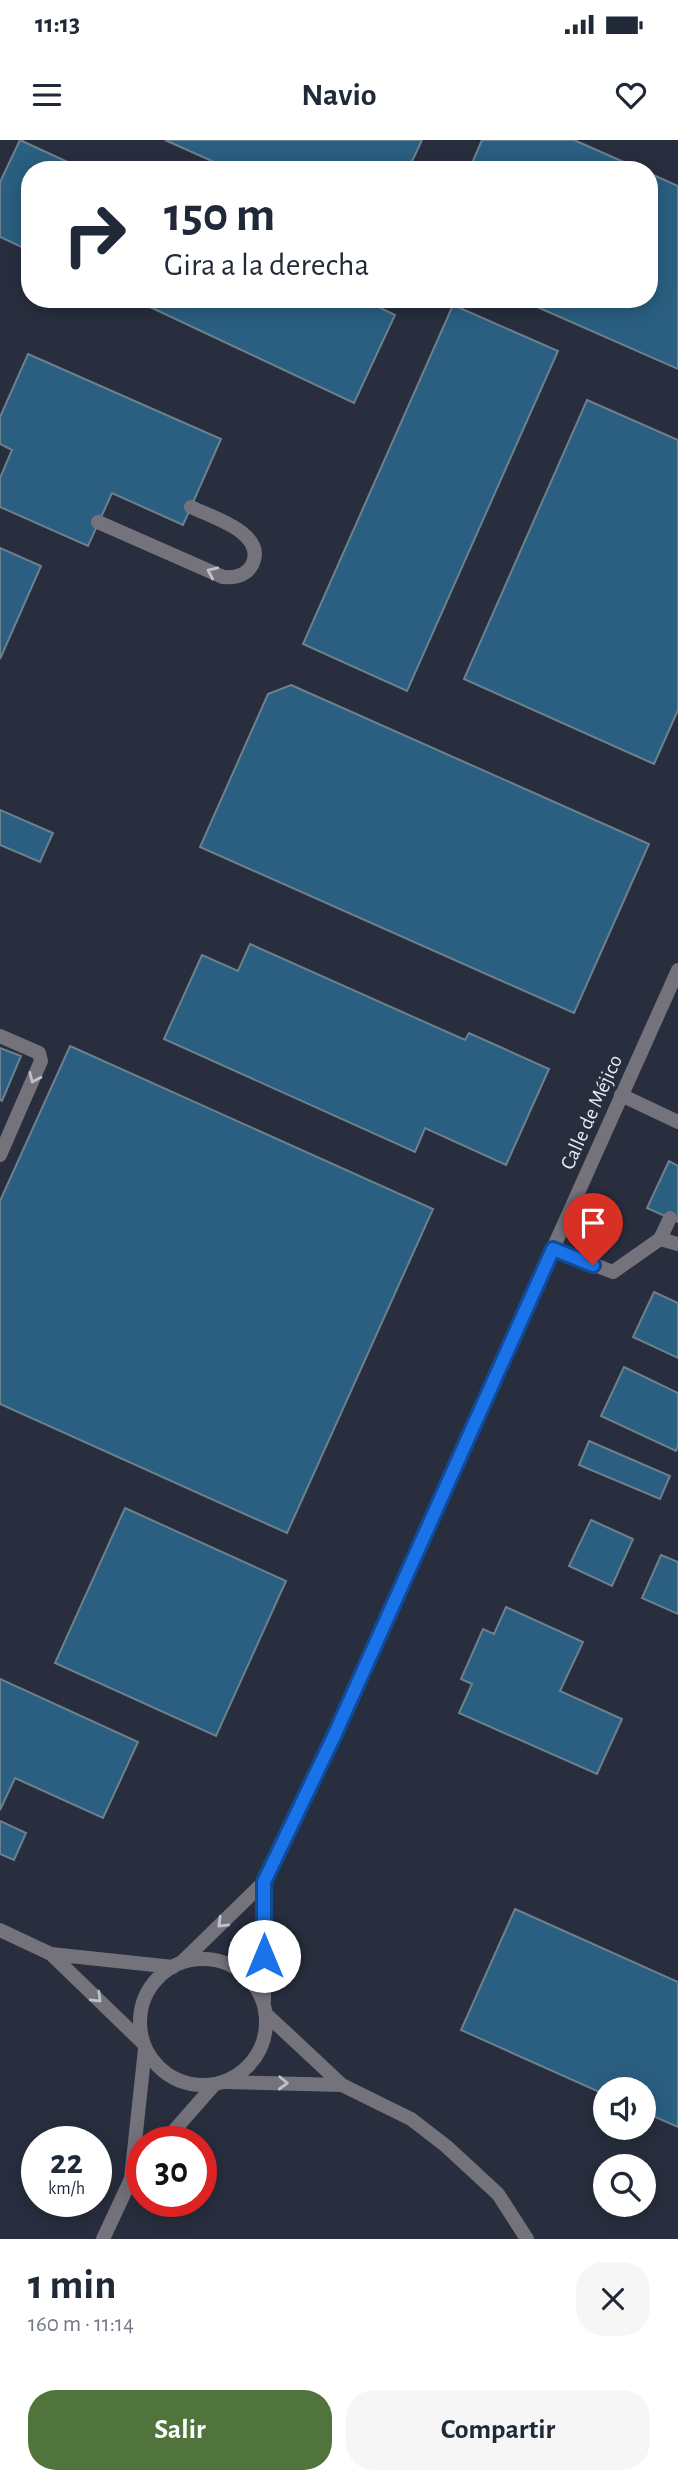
<!DOCTYPE html>
<html lang="es">
<meta charset="utf-8">
<style>
:root{--surface:#fff;--page:#f6f6f7;--text:#1f2937;--muted:#747a83;--accent:#51733c}
body{margin:0;font-family:"Alegreya Sans",sans-serif;background:var(--page);color:var(--text);height:100vh;display:flex;flex-direction:column;font-size:26px;white-space:nowrap}
*{box-sizing:border-box;margin:0}
p{font-size:23px;color:var(--muted)}
.icon{flex:none;width:38px;height:38px;fill:none;stroke:currentColor;stroke-width:2;stroke-linecap:round;stroke-linejoin:round}
.map{position:relative;height:2099px;overflow:hidden}
.sheet{display:flex;flex-direction:column;background:var(--surface);flex:1}
.sheet>*{flex:none}
.top-card{position:absolute;left:21px;top:21px;width:637px;height:147px;border-radius:28px;box-shadow:0 4px 18px #0003;background:#fff;color:var(--text);overflow:hidden}
.fabs{position:absolute;left:593px;top:1937px;display:grid;gap:14px}
.fabs a{display:grid;place-items:center;width:63px;height:63px;border-radius:50%;background:var(--surface);box-shadow:0 4px 18px #0003;font-size:35px}
.speed{position:absolute;left:21px;top:1986px;display:flex;gap:14px;font-size:35px;font-weight:700;text-align:center}
.speed>*{display:grid;place-content:center;width:91px;height:91px;border-radius:50%;background:var(--surface);box-shadow:0 4px 18px #0003;line-height:1}
.speed small{font-size:18px;font-weight:400}
.speed .limit{border:10px solid #d22;background:#fff;color:#111}
.pin{position:absolute;display:grid;place-items:center;width:60px;height:60px;color:#fff;margin:-72px -30px;border-radius:50% 50% 50% 0;rotate:-45deg;box-shadow:0 0 7px #0007}
.pin .icon{rotate:45deg}
.me{position:absolute;width:77px;margin:-38px;rotate:0deg;stroke-linejoin:round;filter:drop-shadow(0 0 5px #0008)}
.turn{display:flex;align-items:center;gap:24px;height:147px;padding:0 28px;font-size:32px}
.turn .icon{width:91px;height:91px;stroke-width:2.5}
.turn b{display:block;font-size:49px;line-height:60px}
.round{display:grid;place-items:center;flex:none;width:74px;height:74px;border-radius:28px;background:var(--page)}
.headline{display:flex;align-items:center;justify-content:space-between;height:119px;padding:0 28px}
h1{font-size:42px;font-weight:700;line-height:52px}
.cta{display:flex;gap:14px;margin-top:auto;padding:14px 28px}
.cta a{flex:1;height:80px;border-radius:28px;background:var(--accent);color:#fff;font-size:28px;font-weight:700;line-height:80px;text-align:center}
.cta a+a{background:var(--page);color:var(--text)}
.status{display:flex;justify-content:space-between;align-items:center;height:49px;padding:0 35px;background:var(--surface);direction:ltr}
.status svg{height:19px;fill:currentColor}
header{display:flex;justify-content:space-between;align-items:center;height:91px;padding:0 28px;background:var(--surface);font-size:32px;font-weight:700}
.map>svg:first-child{display:block}
.building{fill:#2a5f81;stroke:#6d808d;stroke-width:2}
.lines{fill:none;stroke-linecap:round;stroke-linejoin:round}
.service{stroke:#74737c;stroke-width:14}
.minor{stroke:#74737c;stroke-width:14}
.oneway{stroke:#bec1cb}
.route-casing{stroke:#114b97;stroke-width:18}
.route{stroke:#1a73e8;stroke-width:12}
.labels{text-anchor:middle;stroke-width:7;stroke-linejoin:round;paint-order:stroke}
.street-label{font-size:21px;fill:#e6ebf5;stroke:#282e3e}
</style>
<div class="status"><b>11:13</b><svg viewBox="0 0 49 12"><path d="M0 12V9h3v3zM5 12V6h3v6zM10 12V3h3v9zM15 12V0h3v12zM26 1h20v11H26zM47 4h2v5h-2z"/></svg></div>
<header><svg class="icon" aria-label="menu" viewBox="0 0 24 24"><path d="M4 6h16M4 12h16M4 18h16"/></svg>Navio<svg class="icon" aria-label="heart" viewBox="0 0 24 24"><path d="M12 20l-8-8c-3-5 5-10 8-4 3-6 11-1 8 4z"/></svg></header>
<div class="map">
<svg width="678" height="2099" viewBox="0 0 678 2099">
<rect width="100%" height="100%" fill="#282e3e"/>
<path class="building" d="M 20,0 L 85,30 L 30,30 L 30,111 L 0,97 L 0,42 Z
M 165,0 L 422,0 L 408,30 L 232,30 Z
M 482,0 L 574,0 L 642,30 L 469,30 Z
M 649,33 L 678,46 L 678,229 L 519,159 L 649,159 Z
M 133,159 L 362,159 L 395,175 L 354,263 Z
M 453,165 L 558,211 L 407,551 L 303,504 Z
M 28,214 L 221,299 L 183,385 L 112,353 L 88,406 L 0,367 L 0,338 L 12,310 L 0,304 L 0,277 Z
M 587,260 L 678,300 L 678,570 L 654,624 L 464,539 Z
M 0,408 L 41,426 L 0,519 Z
M 291,545 L 649,704 L 574,873 L 200,707 L 268,554 Z
M 0,670 L 53,693 L 40,722 L 0,705 Z
M 250,804 L 465,900 L 469,893 L 549,929 L 506,1025 L 425,988 L 415,1012 L 164,899 L 202,815 L 238,831 Z
M 70,906 L 433,1069 L 287,1393 L 0,1264 L 0,1061 Z
M 0,908 L 21,916 L 2,961 L 0,960 Z
M 669,1021 L 678,1026 L 678,1082 L 647,1068 Z
M 654,1152 L 678,1163 L 678,1218 L 633,1197 Z
M 624,1227 L 678,1253 L 678,1306 L 676,1311 L 601,1276 Z
M 589,1301 L 670,1336 L 660,1359 L 579,1325 Z
M 125,1368 L 286,1441 L 216,1596 L 55,1523 Z
M 591,1380 L 633,1399 L 612,1446 L 569,1426 Z
M 661,1415 L 678,1422 L 678,1474 L 642,1458 Z
M 506,1467 L 583,1502 L 560,1551 L 622,1579 L 597,1634 L 459,1573 L 472,1544 L 461,1539 L 483,1489 L 494,1494 Z
M 0,1539 L 138,1602 L 103,1678 L 15,1638 L 0,1670 Z
M 0,1681 L 26,1693 L 14,1720 L 0,1714 Z
M 515,1769 L 678,1842 L 678,1987 L 644,1972 L 644,1950 L 606,1950 L 606,1955 L 461,1890 Z"/>
<g class="lines">
<path class="service" d="M 98,382 L 223,437 C 235,438 246,436 252,425 C 268,393 211,377 191,367
M 0,896 L 39,913 L 41,921 L 0,1015
M 621,955 L 678,982
M 660,1099 L 678,1104
M 553,1109 L 613,1132 L 660,1099 L 670,1078"/>
<path class="minor" d="M 264,1742 L 264,1861
M 0,1790 L 51,1814 L 143,1903
M 51,1814 L 173,1827
M140 1882a63 63 0 1 1 126 0a63 63 0 1 1-126 0Z
M 181,1823 L 264,1742 L 335,1594 L 678,830
M 266,1874 L 342,1945 L 411,1979 L 446,2006 L 498,2054 L 527,2099
M 225,1942 L 342,1945
M 164,2002 L 214,1945
M 131,2039 L 145,1909
M 103,2099 L 131,2039 L 137,2032"/>
</g>
<defs><path id="oneway-chevron" d="M-2-3.5L2.5 0L-2 3.5" fill="none" stroke-width="1.6" stroke-linecap="round" stroke-linejoin="round" transform="scale(1.75)"/></defs>
<g class="oneway">
<use href="#oneway-chevron" transform="translate(212 432) rotate(-156)"/>
<use href="#oneway-chevron" transform="translate(34 938) rotate(114)"/>
<use href="#oneway-chevron" transform="translate(222 1783) rotate(136)"/>
<use href="#oneway-chevron" transform="translate(97 1858) rotate(44)"/>
<use href="#oneway-chevron" transform="translate(283 1943) rotate(2)"/>
</g>
<g class="lines">
<defs>
<path id="route" d="M 264,1816 L 264,1742 L 335,1594 L 553,1109 L 593,1125"/>
</defs>
<use href="#route" class="route-casing"/>
<use href="#route" class="route"/>
</g>
<g class="labels">
<g class="street-label">
<text transform="translate(591 972) rotate(-66)" y="7">Calle de Méjico</text>
</g>
</g>
</svg>
<div class="fabs">
<a><svg class="icon" aria-label="sound" viewBox="0 0 24 24"><path d="M4 9h4l5-4v14l-5-4H4zM17 9q2 3 0 6"/></svg></a>
<a><svg class="icon" aria-label="search" viewBox="0 0 24 24"><circle cx="10" cy="10" r="6"/><path d="M15 15l6 6"/></svg></a>
</div>
<div class="speed"><div>22<small>km/h</small></div><div class="limit">30</div></div>
<div class="pin" style="left:593px;top:1125px;background:#d93025"><svg class="icon" aria-label="arrive" viewBox="0 0 24 24"><path d="M6 21V4h12l-3 4 3 4H6"/></svg></div>
<svg class="me" style="left:264px;top:1816px" viewBox="-20 -20 40 40"><circle r="19" fill="#fff"/><path d="M0-13L10 11 0 6-10 11z" fill="#1a73e8"/></svg>
<div class="top-card">
<div class="turn"><svg class="icon" aria-label="right" viewBox="0 0 24 24"><path d="M7 20v-9h11M14 6l5 5-5 5"/></svg><div><b>150 m</b>Gira a la derecha</div></div>
</div>
</div>
<section class="sheet">
<div class="headline"><div><h1>1 min</h1><p>160 m · 11:14</p></div><a class="round"><svg class="icon" aria-label="close" viewBox="0 0 24 24"><path d="M6 6l12 12M18 6L6 18"/></svg></a></div>
<div class="cta"><a>Salir</a><a>Compartir</a></div>
</section>
